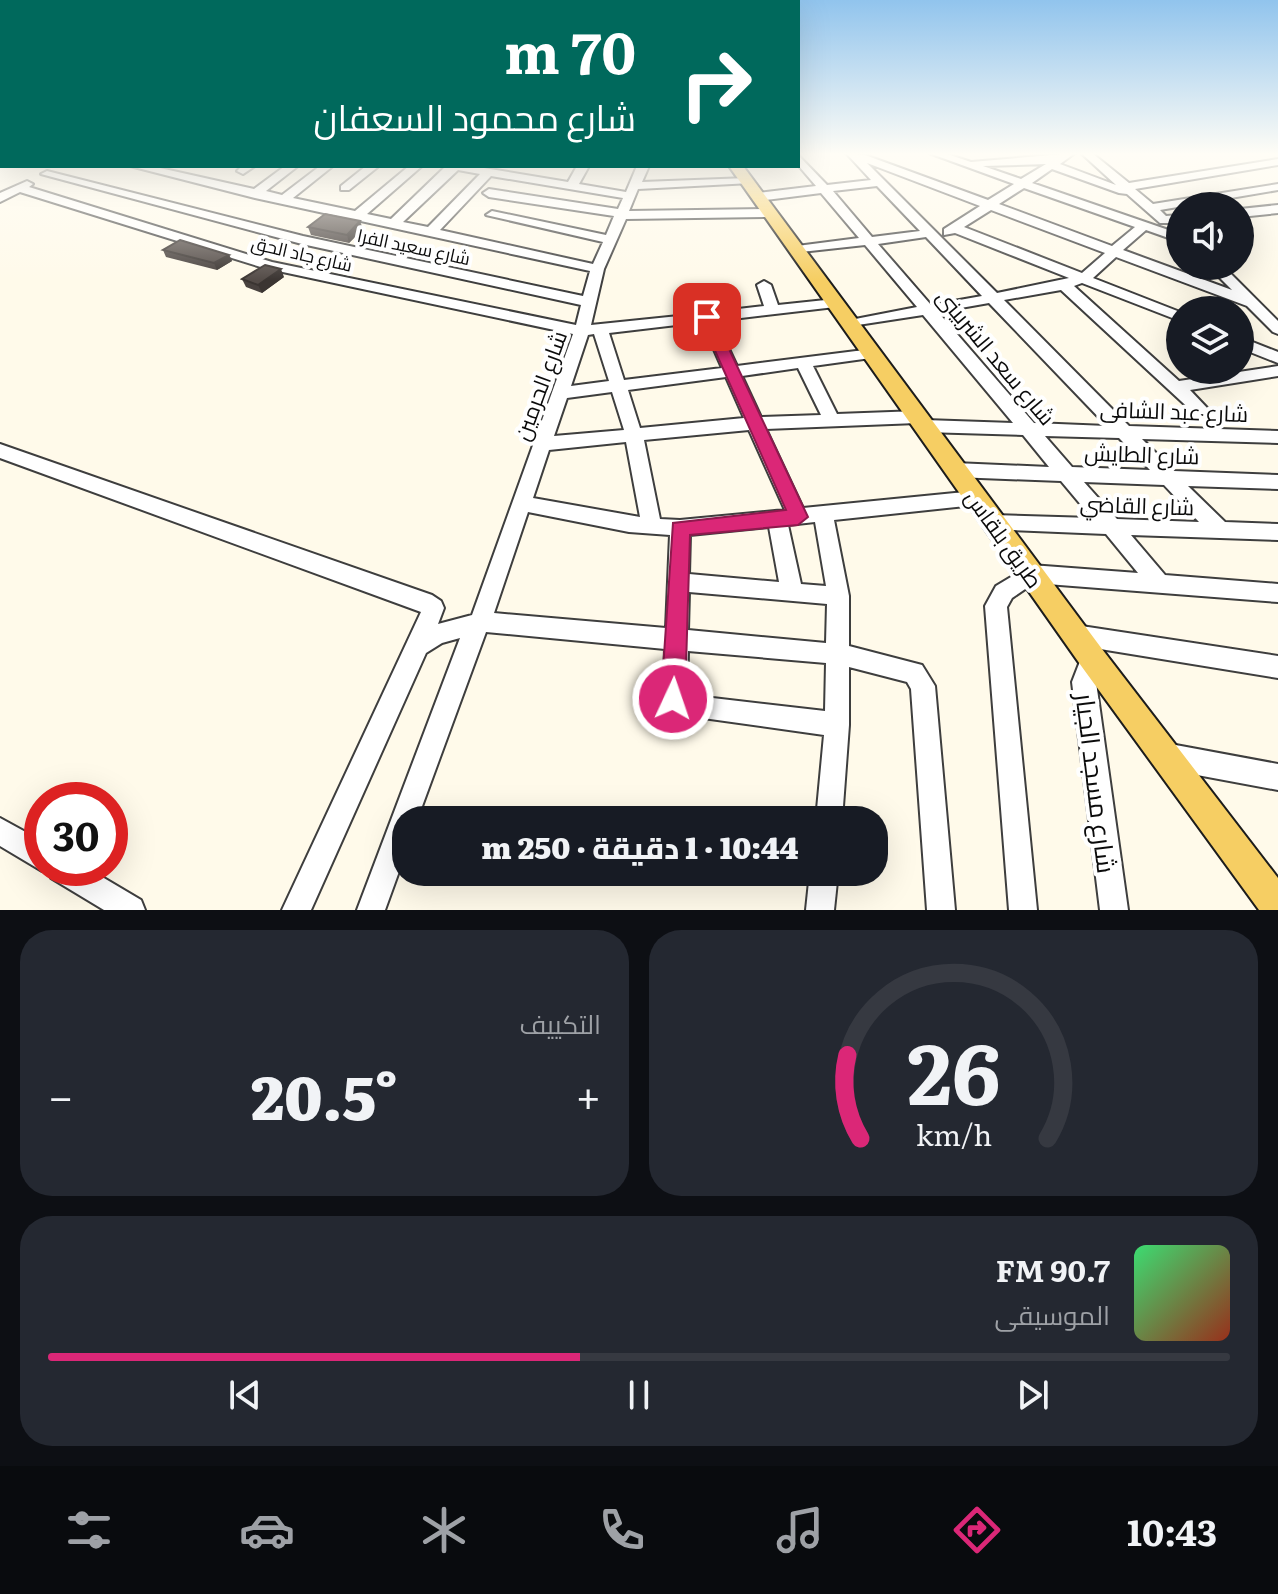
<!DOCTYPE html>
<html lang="ar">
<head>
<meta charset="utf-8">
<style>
  :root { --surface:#171b24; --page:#242831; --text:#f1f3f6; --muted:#9ea1a6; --line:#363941; --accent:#db2777 }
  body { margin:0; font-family:Literata,Cairo,serif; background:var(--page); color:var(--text); direction:rtl; height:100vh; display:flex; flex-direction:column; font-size:30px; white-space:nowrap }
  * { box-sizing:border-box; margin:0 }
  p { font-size:26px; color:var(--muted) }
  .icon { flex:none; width:44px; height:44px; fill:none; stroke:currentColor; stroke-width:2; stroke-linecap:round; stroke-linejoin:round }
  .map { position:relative; height:910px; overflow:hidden; direction:ltr }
  .details { display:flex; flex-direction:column; gap:20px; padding:20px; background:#0d0f14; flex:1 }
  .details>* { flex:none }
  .hud { position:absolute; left:0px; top:0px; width:800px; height:168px; box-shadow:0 8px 32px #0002; direction:rtl; background:#00695c; color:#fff; overflow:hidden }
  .buttons { position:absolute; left:1166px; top:192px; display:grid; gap:16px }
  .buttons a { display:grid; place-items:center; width:88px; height:88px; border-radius:50%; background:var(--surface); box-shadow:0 8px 32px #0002; font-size:40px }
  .speed { position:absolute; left:24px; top:782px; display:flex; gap:16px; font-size:40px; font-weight:700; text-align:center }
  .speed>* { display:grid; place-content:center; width:104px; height:104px; border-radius:50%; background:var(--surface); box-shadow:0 8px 32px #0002; line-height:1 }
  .speed .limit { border:12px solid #d22; background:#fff; color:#111 }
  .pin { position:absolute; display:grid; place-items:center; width:68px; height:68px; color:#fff; margin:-34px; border-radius:16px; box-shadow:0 4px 12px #0006 }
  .me { position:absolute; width:88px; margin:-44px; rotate:3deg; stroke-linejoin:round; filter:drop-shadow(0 0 6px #0008) }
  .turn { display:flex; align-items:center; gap:28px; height:168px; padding:0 32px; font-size:36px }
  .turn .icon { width:104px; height:104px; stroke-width:2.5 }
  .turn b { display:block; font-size:56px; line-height:68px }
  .big { font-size:60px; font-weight:800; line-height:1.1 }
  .details .card { flex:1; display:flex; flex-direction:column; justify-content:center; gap:12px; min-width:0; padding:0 28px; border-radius:32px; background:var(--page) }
  .details .dial { align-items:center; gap:0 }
  .dial svg { height:208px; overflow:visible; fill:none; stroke:var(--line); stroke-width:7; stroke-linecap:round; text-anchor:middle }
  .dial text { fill:var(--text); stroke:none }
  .song { display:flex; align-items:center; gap:24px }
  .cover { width:96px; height:96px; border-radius:12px; background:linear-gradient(135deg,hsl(140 70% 55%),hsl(10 70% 35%)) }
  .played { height:8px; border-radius:4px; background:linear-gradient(90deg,var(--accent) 45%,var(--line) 45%) }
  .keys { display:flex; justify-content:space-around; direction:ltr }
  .heat { display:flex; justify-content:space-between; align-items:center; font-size:44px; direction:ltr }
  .details .tiles { flex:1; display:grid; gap:20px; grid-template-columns:1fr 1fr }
  .card:last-child { grid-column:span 2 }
  .trip { position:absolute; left:392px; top:806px; width:496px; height:80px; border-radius:32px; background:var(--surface); box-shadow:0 8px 32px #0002; font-weight:800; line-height:80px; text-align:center; direction:rtl }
  .tabs { display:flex; height:128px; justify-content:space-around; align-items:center; background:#090b0e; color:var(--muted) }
  .tabs .icon { width:56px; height:56px }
  .tabs .on { color:var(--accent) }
  .tabs b { font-size:36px; color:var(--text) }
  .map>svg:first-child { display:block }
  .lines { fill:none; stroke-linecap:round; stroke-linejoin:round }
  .minor-casing { stroke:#3e3e3e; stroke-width:4 }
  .major-casing { stroke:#1c1c1c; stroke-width:4 }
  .minor { fill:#fff; fill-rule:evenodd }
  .major { fill:#f6ce63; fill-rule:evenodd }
  .wall { fill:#48413e }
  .shaded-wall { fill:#3b3532 }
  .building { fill:#544c48; stroke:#3b3532; stroke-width:2 }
  .route { fill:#db2777; stroke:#8e194d; stroke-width:2 }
  .labels { text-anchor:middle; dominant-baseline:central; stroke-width:8; stroke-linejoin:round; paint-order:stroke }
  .far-street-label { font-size:18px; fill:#0b0b0b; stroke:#fff }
  .street-label { font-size:22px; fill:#0b0b0b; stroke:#fff }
  .near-street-label { font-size:26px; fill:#0b0b0b; stroke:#fff }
</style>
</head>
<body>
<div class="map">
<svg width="1278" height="910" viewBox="0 0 1278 910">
  <rect width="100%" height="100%" fill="#fffaea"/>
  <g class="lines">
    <defs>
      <g id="minor">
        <path d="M846 153 865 155 988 200 1014 184 929 153H944L971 162 1075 153 1060 164 1116 185 1081 153H1092L1129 183 1278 159V165L1135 189 1153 204 1278 184V190L1160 210 1166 216 1180 215V223H1160L1127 194 1119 193 1052 169 1032 183 1180 234V242L1146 230 1123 250 1232 290 1208 266H1223L1278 321V334L1273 332 1247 306 1116 257 1093 278 1180 312V321L1082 283 1074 286 1179 381 1278 366V376L1190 390 1209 410 1207 414H1195L1061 290 1004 300 1129 426 1278 431V443L1142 439 1174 471 1278 475V489L1188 486 1225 522 1278 524V540L1131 535 1165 575 1278 584V602L1034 583 1012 598 1007 607 1037 910H1009L985 606 996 586 1031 565 1138 573 1106 534 987 529 984 523 987 517 994 515 1092 518 1061 481 955 477 949 475 946 470 949 465 955 463 1049 467 1023 435 924 432 918 430 917 423 766 429 803 508 975 491 982 493 985 498 982 503 975 505 834 520 849 596V646L922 665 935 686 955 910H927L911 689 907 682 849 667V725L842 820H816L824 735 667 713 663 705 665 649 486 632 417 820H406V852L385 910H357L460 638 442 643 426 653 311 910H282L421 612 0 458V444L432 595 441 601 444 608 438 624 472 615 573 334 264 268 20 192 0 202V193L27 181 33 184 29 187 272 262 576 325 581 305 302 244 41 174 47 171 303 236 583 296 590 271 255 198 130 166H151L254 189 285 166H298L266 191 282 195 320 166H333L293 198 355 211 409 166H422L367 214 391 219 446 166H472L568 182 577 166H589L579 184 626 192 637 166H649L642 182 747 178 753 181 751 183 638 189 629 211 770 209 776 213 770 217 626 219 604 269 591 325 698 314 688 291 695 287 702 291 712 312 764 306 757 285 764 281 771 285 778 305 835 299 842 303 835 307 716 321 737 366 872 349 880 354 878 357 813 366 837 414 918 411 924 413 925 420 1013 423 923 315 845 327V321L917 307 865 245 792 253V247L797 246 859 238 821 193 758 201 752 197 758 193 816 186 798 165V155L827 185 871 180ZM867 163 980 206 944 229V235L955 233 1069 278 997 293ZM1046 164 1021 179 983 166ZM458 170 480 174 428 227 403 222ZM491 176 623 198 618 209 489 189 483 193 489 197 614 216 606 235 492 211 486 215 603 242 593 264 440 230ZM877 186 920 231 872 237 833 191ZM1024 188 1135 227 1112 246 999 204ZM991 210 1105 253 1082 273 964 227ZM926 237 982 296 931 305 878 244ZM989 303 1107 426 1034 423 938 312ZM702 322 722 368 624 380 609 333ZM594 334 609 381 571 386 588 335ZM798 368 821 415 761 417 742 376ZM726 377 744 418 640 428 628 390ZM612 392 624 430 554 436 567 398ZM749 430 785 510 680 520 660 519 644 440ZM1045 436 1119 438 1150 470 1072 467ZM626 442 640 517 533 498 549 450ZM1084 482 1164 485 1199 522 1117 519ZM528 512 629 532 670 535 666 628 494 613ZM815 522 826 586 801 584 788 525ZM769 527 779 582 689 574 690 535ZM689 592 827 604 826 643 688 630ZM688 651 826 663 825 711 687 695Z"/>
        <polygon points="242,166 255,166 243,174 237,171"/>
        <polygon points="366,166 379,166 349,190 341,190 341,186"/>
        <polygon points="1278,205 1278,213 1240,217 1240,209"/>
        <polygon points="1240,337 1278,352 1278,363 1240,348"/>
        <polygon points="1075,625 1278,656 1278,678 1094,648 1100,651 1103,658 1096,682 1128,910 1100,910 1072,682 1084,651 1091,648 1067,642 1064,635 1067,628"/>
        <polygon points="1165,743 1278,764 1278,790 1165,769 1156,765 1152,756 1156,747"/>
        <polygon points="0,818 42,841 42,868 87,868 141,900 145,910 104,910 51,878 47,869 42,871 0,846"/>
        <polygon points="810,872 838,872 834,910 806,910"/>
      </g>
      <polygon id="major" points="729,166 743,166 1102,649 1278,878 1278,910 1259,910 1082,667"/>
    </defs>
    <!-- minor casing -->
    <use href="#minor" class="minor-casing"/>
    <!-- major casing -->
    <use href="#major" class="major-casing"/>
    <!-- minor -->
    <use href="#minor" class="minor"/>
    <!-- major -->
    <use href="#major" class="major"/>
  </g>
  <!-- wall -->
  <g class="wall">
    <polygon points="308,227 363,229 349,243 311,235"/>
    <polygon points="163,250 229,255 232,261 217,270 166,257"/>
    <polygon points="284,277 262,293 246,287 242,279"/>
  </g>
  <!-- shaded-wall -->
  <g class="shaded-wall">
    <polygon points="360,221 363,229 349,243 347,235"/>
    <polygon points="229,255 232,261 217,270 214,263"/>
    <polygon points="281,269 284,277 262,293 258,285"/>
  </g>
  <!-- building -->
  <g class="building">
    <polygon points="325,214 360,221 347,235 308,227"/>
    <polygon points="180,240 229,255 214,263 163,250"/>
    <polygon points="265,265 281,269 258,285 242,279"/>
  </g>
  <!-- sky -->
  <linearGradient id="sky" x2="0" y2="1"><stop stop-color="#91c4ed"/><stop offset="0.55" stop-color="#fffdf6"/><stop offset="1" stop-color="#fffdf6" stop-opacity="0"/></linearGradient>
  <rect width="1278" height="280" fill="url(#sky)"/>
  <!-- route -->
  <polygon class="route" points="702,314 714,317 808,517 798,525 690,535 685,699 681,707 673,710 665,707 661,699 673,523 786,510 700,317"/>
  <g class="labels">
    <!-- far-street labels -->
    <g class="far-street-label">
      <text transform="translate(414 246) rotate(12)">شارع سعيد الفرا</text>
      <text transform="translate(302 253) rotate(13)">شارع جاد الحق</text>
    </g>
    <!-- street labels -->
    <g class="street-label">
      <text transform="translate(997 356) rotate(50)">شارع سعد الشربينى</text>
      <text transform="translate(539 385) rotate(-70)">شارع الحرمين</text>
      <text transform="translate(1174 410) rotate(2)">شارع عبد الشافى</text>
      <text transform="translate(1142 453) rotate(2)">شارع الطايش</text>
      <text transform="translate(1137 504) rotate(2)">شارع القاضي</text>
      <text transform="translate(1005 538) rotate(54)">طريق بلقاس</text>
    </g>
    <!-- near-street labels -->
    <g class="near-street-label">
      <text transform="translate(1098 783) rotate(83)">شارع مسجد الجيار</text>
    </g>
  </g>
</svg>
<div class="buttons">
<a><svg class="icon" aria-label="sound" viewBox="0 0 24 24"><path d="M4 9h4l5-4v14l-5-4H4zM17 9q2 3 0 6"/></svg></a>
<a><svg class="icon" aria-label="layers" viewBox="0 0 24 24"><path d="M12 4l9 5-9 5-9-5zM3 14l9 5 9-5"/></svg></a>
</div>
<div class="speed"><div class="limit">30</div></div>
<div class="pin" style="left:707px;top:317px;background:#d93025"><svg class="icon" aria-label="arrive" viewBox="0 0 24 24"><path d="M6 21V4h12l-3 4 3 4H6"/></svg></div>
<svg class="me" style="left:673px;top:699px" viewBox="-20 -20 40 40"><circle r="17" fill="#db2777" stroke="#fff" stroke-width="3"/><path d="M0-11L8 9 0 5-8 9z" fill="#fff"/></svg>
<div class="trip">10:44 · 1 دقيقة · 250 m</div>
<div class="hud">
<div class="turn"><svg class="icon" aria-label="right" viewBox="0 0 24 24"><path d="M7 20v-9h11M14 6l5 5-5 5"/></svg><div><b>70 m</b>شارع محمود السعفان</div></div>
</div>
</div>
<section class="details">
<div class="tiles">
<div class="card dial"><svg viewBox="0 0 100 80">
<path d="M14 69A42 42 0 1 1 86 69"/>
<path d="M14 69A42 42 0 0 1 9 37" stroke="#db2777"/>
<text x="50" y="56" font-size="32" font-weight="700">26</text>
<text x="50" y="72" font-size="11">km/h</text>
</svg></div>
<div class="card"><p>التكييف</p>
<div class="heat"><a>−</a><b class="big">20.5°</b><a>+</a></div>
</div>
<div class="card">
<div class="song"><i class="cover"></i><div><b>90.7 FM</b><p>الموسيقى</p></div></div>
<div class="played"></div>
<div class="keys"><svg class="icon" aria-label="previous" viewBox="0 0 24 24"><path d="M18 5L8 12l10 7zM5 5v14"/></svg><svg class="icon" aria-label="pause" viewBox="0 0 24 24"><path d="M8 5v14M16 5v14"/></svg><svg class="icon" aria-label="next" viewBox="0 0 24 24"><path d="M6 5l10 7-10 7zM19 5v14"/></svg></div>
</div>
</div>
</section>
<nav class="tabs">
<b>10:43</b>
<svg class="icon on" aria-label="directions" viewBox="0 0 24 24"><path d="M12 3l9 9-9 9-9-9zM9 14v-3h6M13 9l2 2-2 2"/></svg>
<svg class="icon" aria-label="music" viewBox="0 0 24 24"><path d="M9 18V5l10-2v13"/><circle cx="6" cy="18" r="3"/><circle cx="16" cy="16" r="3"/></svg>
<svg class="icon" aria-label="phone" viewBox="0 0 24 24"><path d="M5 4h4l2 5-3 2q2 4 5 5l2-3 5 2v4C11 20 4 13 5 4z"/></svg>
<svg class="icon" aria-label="climate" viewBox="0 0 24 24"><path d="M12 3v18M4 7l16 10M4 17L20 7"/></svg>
<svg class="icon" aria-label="car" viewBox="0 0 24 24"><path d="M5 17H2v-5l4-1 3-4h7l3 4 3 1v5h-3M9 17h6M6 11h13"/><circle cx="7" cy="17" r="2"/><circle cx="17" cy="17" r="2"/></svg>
<svg class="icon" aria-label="filters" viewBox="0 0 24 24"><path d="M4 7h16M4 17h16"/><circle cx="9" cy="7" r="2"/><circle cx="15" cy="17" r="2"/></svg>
</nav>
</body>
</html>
